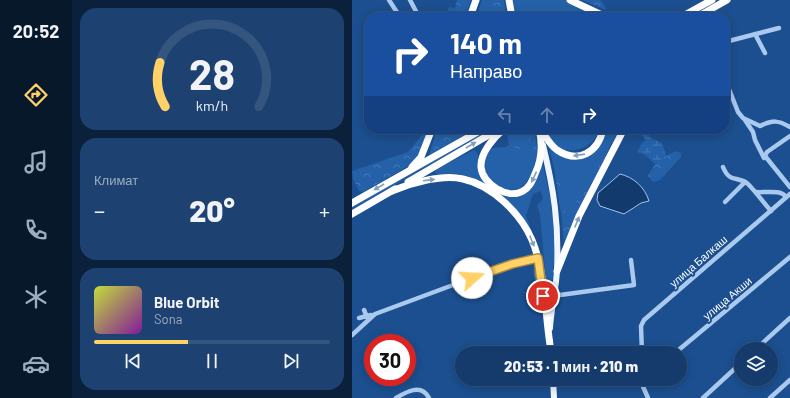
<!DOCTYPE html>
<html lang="ru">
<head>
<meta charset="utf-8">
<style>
  :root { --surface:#143b6b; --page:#1d4271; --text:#f1f3f6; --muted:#9dadc1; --line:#33557e; --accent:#ffd166 }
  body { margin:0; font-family:Barlow,sans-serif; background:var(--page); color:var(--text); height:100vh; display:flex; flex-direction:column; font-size:15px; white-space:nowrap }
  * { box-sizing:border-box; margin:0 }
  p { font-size:13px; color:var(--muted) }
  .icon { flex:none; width:22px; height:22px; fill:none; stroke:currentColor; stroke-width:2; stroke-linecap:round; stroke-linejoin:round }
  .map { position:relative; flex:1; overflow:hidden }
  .sheet { display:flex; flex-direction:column; gap:8px; padding:8px; background:#0b203b; width:280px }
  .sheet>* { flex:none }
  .hud { position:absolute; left:12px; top:12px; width:366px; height:122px; border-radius:16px; box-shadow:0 2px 10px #0003,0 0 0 1px var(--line); background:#1a4fa0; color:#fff; overflow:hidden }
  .tools { position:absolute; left:382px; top:342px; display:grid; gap:8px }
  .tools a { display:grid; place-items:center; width:44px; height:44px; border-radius:50%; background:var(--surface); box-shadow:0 2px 10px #0003,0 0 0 1px var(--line); font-size:20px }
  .speed { position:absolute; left:12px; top:334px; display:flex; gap:8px; font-size:20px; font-weight:700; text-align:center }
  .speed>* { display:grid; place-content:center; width:52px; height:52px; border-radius:50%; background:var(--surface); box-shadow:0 2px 10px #0003,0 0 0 1px var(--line); line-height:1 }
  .speed .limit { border:6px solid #d22; background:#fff; color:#111 }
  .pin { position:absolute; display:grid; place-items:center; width:34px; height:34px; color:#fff; margin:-17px; border:2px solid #fff; border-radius:50%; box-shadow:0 1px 4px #0007 }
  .me { position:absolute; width:44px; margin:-22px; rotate:71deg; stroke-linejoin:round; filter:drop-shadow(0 0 3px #0008) }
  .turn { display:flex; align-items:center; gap:14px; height:84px; padding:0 20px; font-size:18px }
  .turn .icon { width:52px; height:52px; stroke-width:2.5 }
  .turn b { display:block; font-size:28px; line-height:34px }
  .lanes { display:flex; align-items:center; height:38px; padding:0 20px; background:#0003; justify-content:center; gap:20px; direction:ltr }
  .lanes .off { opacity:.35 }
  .big { font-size:30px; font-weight:800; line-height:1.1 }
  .sheet .tile { flex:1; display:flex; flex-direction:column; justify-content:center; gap:6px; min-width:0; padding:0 14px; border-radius:16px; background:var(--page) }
  .sheet .dial { align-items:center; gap:0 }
  .dial svg { height:104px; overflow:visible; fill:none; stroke:var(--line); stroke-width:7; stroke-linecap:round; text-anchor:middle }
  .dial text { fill:var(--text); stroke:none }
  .song { display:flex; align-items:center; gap:12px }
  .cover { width:48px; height:48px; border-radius:6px; background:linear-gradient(135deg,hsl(70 70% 55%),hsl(290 70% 35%)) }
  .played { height:4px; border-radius:2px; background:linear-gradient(90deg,var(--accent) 40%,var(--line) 40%) }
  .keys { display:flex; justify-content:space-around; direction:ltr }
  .heat { display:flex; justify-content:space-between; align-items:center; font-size:22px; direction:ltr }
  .trip { position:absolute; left:103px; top:346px; width:232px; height:40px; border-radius:20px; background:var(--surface); box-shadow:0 2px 10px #0003,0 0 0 1px var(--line); font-weight:800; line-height:40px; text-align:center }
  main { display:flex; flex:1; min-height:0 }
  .tabs { display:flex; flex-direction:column; width:72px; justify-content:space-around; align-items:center; background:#08182b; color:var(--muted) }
  .tabs .icon { width:28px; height:28px }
  .tabs .on { color:var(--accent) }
  .tabs b { font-size:18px; color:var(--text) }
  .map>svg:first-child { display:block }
  .green { fill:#2461a8 }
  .forest { fill:url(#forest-crowns) }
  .wetland { fill:url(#wetland-marsh) }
  .water { fill:#123a6d; stroke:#9cc4f0 }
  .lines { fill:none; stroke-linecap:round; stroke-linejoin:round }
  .minor { stroke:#a9c9ee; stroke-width:4.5 }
  .major { stroke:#f0f6ff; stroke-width:6 }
  .highway { stroke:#fff; stroke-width:7 }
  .oneway { fill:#829ec1 }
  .route-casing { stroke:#a68842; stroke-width:10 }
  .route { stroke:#ffd166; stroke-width:7 }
  .labels { text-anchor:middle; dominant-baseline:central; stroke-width:4; stroke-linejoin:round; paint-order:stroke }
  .street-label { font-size:11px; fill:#fff; stroke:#1b4f8f }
</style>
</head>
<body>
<main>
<nav class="tabs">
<b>20:52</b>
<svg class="icon on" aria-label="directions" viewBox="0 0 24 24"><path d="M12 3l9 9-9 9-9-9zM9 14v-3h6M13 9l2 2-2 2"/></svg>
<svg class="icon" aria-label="music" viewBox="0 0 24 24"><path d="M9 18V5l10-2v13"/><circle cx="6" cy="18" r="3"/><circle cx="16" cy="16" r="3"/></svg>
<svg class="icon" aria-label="phone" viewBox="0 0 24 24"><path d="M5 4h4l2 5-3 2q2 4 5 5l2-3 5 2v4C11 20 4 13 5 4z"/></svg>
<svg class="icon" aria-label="climate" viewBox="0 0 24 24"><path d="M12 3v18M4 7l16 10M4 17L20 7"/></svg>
<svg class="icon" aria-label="car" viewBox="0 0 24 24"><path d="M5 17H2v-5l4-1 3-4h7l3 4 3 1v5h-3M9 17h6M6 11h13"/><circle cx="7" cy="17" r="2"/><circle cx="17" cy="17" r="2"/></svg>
</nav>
<section class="sheet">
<div class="tile dial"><svg viewBox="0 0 100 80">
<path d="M14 69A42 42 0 1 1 86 69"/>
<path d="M14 69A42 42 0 0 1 10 35" stroke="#ffd166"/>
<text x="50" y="56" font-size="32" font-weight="700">28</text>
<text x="50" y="72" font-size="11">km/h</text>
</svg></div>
<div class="tile"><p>Климат</p>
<div class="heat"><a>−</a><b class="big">20°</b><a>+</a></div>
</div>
<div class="tile">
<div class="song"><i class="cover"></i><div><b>Blue Orbit</b><p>Sona</p></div></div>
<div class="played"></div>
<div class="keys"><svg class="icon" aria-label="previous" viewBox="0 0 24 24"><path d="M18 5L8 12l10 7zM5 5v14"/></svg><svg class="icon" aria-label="pause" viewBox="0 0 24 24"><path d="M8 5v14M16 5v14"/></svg><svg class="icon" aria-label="next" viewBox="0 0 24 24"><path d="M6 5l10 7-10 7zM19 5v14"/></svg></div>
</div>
</section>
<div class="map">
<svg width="438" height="398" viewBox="0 0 438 398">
  <defs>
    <pattern id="forest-crowns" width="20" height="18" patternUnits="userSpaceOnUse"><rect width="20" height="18" fill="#2461a8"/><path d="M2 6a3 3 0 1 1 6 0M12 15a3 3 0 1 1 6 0" fill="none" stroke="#4579b5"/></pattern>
    <pattern id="wetland-marsh" width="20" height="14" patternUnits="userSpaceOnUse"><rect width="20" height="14" fill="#2461a8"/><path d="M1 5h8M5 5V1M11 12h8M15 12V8" fill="none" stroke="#4579b5"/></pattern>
  </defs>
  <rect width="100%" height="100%" fill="#1b4f8f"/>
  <!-- green -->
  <g class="green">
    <path d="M161 0H214L248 17H210C206 15 172 17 164 17Z"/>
    <polygon points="85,129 125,129 77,155"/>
    <polygon points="135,129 141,129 0,209 0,206"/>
    <path d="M194 129H246L247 130C243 146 221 156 206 147 200 144 196 135 194 129Z"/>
    <polygon points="253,129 267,129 229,204 218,235 212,244 210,219 206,186 197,147 229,158"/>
    <path d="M166 130 182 131C183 137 185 144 185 150 185 162 178 185 165 189 151 193 129 178 132 162 133 157 137 152 139 148L154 147 157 145 155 135Z"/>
    <path d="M122 150 126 154 127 170 131 178 167 195 190 162C203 209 207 256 196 304L188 215 185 205 191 199 189 191 181 194C178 202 177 208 174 216L178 225 176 227 127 182 106 174 87 175 83 173 84 169Z"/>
  </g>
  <!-- forest -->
  <g class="forest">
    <polygon points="105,0 119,0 113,17 94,17 97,7 103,8"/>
    <polygon points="130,0 152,0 155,17 143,17 142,15 126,13"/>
    <polygon points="230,0 248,0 252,4 254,10"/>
    <polygon points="75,129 77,129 68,155 58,165 11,192 7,191 1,179 0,171 56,152"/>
    <polygon points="289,129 311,129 318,135 306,135 305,131 298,130 297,137 294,140 288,133"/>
    <polygon points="93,131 113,134 81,151 86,138"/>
    <polygon points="183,134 185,151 181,168 178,170 179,158 177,135"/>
    <polygon points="164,139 170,139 171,143 167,150 162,148 161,143"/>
    <polygon points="258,148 229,204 218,235 211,239 210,219 203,175 208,180 214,217 216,222 223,203"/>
    <path d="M325 151 329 153V157L308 180 301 182 296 176C301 164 312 155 325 151Z"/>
    <polygon points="181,269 184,270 185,273 188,294 184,290"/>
  </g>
  <!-- wetland -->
  <polygon class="wetland" points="297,137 310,143 314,155 304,165 293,155 285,152 290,143"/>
  <!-- water -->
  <path class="water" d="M268 174C281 177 293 187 297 201L289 203 272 214 248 206 245 200 246 193Z"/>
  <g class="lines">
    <!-- minor -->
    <g class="minor">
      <polyline points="37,0 48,17"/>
      <polyline points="58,0 67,17"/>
      <polyline points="403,34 413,53"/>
      <polyline points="373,42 427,28"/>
      <path d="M373 79 386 112 391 118 408 126C421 120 426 120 438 127"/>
      <polyline points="393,120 401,132 403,140 412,158"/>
      <polyline points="438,136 415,152 413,156 438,187"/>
      <path d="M371 167C378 184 385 175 396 184 404 192 411 202 419 211"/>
      <path d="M404 192C413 193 429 189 434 197"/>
      <polyline points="373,202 393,182"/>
      <polyline points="203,292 208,295 282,285 279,260"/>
      <polyline points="12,310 15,317"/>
      <polyline points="7,318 19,315"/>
      <polyline points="0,335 23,314 136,272 186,258"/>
      <polyline points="404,349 438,318"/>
      <polyline points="290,353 289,326 292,320 438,194"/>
      <polyline points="323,353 438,257"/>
      <polyline points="292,379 289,382 296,398"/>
      <path d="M44 398C54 392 69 383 77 398"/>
      <polyline points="351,398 389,363"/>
      <polyline points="418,398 438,380"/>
    </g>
    <!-- major -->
    <g class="major">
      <path d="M191 145C202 191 207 223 205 270 204 290 199 309 198 328"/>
      <polyline points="198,341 198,353"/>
      <polyline points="201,379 202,398"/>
    </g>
    <!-- highway -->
    <g class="highway">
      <polyline points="157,0 160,17"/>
      <polyline points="218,0 254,17"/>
      <polyline points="118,17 124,0"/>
      <polyline points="329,17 360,0"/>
      <polyline points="345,17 375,0"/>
      <path d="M152 129C142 137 128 153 129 167 130 184 156 200 171 191 178 187 180 181 183 174 190 159 191 145 187 129"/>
      <path d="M189 130C194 137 198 145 205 150 226 164 246 153 251 129"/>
      <polyline points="60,167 69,157 80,129"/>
      <polyline points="56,182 147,129"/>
      <path d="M40 191C59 183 90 174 111 179 140 185 169 214 180 240 193 271 193 312 198 345"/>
      <polyline points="0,203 131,129"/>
      <polyline points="0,214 43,189"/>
      <polyline points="205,271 227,216 272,129"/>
    </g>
  </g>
  <!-- one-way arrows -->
  <defs><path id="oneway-solid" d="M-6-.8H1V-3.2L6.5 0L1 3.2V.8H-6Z"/></defs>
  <g class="oneway">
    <use href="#oneway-solid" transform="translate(119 145) rotate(-30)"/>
    <use href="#oneway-solid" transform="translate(227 155) rotate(172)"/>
    <use href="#oneway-solid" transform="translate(182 177) rotate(115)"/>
    <use href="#oneway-solid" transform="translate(77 180) rotate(-7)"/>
    <use href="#oneway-solid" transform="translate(27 187) rotate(150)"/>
    <use href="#oneway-solid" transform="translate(225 222) rotate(-67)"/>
    <use href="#oneway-solid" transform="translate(180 241) rotate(68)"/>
  </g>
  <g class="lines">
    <defs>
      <polyline id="route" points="120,278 160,264 186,258 191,296"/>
    </defs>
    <!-- route casing -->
    <use href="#route" class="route-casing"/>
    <!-- route -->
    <use href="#route" class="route"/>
  </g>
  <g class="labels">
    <!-- street labels -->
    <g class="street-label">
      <text transform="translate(346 261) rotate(-41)">улица Балкаш</text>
      <text transform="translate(375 298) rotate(-40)">улица Акши</text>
    </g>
  </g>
</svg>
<div class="tools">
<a><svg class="icon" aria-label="layers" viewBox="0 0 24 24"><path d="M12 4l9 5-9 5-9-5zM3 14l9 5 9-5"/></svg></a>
</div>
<div class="speed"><div class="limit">30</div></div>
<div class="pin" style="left:191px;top:296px;background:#d93025"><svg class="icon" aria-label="arrive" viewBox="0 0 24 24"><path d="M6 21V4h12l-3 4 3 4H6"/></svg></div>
<svg class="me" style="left:120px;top:278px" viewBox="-20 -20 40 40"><circle r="19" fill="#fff"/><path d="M0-13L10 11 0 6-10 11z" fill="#ffd166"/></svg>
<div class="trip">20:53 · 1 мин · 210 m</div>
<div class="hud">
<div class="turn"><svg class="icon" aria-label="right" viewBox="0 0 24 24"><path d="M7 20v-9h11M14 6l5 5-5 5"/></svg><div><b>140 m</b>Направо</div></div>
<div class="lanes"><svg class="icon off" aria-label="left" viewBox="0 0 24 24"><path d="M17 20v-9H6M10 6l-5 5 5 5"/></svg><svg class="icon off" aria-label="ahead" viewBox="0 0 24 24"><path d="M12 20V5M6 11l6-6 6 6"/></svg><svg class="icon" aria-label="right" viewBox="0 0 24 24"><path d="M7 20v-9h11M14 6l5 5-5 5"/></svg></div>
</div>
</div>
</main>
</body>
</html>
